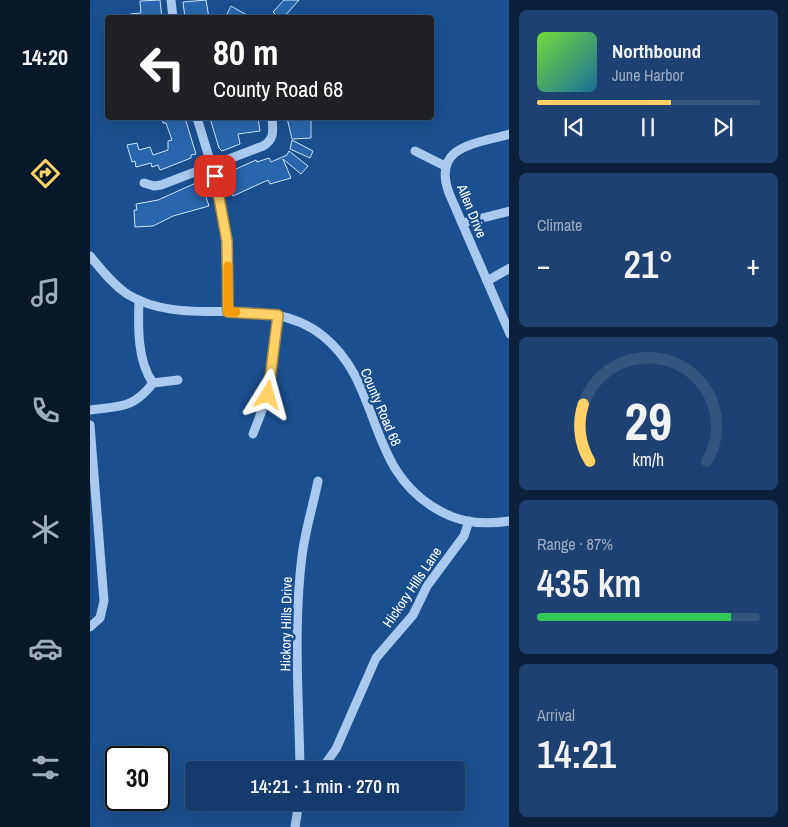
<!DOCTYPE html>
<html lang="en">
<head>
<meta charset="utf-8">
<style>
  :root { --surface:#143b6b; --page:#1d4271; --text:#f1f3f6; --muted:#9dadc1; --line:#33557e; --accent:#ffd166 }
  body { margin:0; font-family:"Archivo Narrow",sans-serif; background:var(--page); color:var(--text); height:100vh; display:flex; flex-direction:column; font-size:19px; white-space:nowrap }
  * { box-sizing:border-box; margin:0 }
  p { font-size:16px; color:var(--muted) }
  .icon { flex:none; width:28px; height:28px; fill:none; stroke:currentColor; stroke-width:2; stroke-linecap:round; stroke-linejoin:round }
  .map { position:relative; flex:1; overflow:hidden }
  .details { display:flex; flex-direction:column; gap:10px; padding:10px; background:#0b203b; width:279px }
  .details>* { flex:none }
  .banner { position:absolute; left:15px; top:15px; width:329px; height:105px; border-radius:5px; box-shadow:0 5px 20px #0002,0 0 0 1px var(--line); background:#202124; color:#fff; overflow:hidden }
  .speed { position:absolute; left:15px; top:746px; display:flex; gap:10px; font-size:25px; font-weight:700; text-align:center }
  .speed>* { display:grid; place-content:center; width:65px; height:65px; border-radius:50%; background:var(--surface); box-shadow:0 5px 20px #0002,0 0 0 1px var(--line); line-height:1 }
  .speed .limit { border:2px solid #111; border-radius:8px; background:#fff; color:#111 }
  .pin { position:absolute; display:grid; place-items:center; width:42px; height:42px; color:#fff; margin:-21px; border-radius:10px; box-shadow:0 2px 8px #0006 }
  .me { position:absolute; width:55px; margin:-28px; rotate:8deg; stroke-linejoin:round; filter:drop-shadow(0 0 4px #0008) }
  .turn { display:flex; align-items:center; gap:18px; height:105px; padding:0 25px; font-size:22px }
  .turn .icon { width:65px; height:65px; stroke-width:2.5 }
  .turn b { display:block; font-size:35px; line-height:42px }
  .big { font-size:38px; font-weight:600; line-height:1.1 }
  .details .card { flex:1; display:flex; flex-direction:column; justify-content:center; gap:8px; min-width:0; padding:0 18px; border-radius:8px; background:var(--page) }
  .details .dial { align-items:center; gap:0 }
  .dial svg { height:130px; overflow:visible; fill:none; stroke:var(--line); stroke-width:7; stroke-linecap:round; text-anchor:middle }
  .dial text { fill:var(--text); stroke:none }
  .song { display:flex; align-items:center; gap:15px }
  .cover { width:60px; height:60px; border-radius:8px; background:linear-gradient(135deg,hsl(100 70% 55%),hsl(200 70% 35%)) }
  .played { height:5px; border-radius:2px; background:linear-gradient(90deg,var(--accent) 60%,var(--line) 60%) }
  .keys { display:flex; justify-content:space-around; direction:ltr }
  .heat { display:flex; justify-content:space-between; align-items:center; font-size:28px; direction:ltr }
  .charge { height:8px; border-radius:4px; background:linear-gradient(90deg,#34c759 87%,var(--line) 0) }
  .trip { position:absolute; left:95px; top:761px; width:280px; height:50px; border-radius:5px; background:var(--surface); box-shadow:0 5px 20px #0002,0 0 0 1px var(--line); font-weight:600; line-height:50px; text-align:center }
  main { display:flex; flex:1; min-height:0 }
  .tabs { display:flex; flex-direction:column; width:90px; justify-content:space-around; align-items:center; background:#08182b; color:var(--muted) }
  .tabs .icon { width:35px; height:35px }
  .tabs .on { color:var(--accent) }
  .tabs b { font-size:22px; color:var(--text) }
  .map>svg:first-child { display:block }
  .building { fill:#2a66ad; stroke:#cfe3fa }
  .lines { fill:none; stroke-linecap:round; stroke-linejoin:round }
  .minor { stroke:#a9c9ee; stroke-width:9 }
  .route-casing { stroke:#a68842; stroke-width:12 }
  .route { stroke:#ffd166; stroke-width:9 }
  .slow { stroke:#f59e0b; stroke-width:9 }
  .labels { text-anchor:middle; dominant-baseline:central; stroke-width:5; stroke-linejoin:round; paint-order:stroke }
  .street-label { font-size:14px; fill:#fff; stroke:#1b4f8f }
</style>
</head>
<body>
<main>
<nav class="tabs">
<b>14:20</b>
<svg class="icon on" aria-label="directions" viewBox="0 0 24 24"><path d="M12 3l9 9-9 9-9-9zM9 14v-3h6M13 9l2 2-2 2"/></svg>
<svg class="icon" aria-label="music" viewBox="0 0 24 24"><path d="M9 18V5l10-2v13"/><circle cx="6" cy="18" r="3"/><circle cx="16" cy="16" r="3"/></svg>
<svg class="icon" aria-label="phone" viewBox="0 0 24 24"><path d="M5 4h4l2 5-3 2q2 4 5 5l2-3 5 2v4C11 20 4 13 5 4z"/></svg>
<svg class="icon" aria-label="climate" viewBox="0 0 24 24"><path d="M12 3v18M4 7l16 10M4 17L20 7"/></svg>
<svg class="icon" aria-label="car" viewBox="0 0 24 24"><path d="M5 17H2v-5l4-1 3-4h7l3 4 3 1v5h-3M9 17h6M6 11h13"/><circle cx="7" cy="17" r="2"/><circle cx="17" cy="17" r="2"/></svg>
<svg class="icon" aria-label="filters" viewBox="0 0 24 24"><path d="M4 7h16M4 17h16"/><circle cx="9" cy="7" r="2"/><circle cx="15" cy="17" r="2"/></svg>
</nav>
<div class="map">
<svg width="420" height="827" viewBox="0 0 420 827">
  <rect width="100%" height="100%" fill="#1b4f8f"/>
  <!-- building -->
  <g class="building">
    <polygon points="70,0 72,18 41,18 40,14 51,13 50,1"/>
    <polygon points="116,0 119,18 95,18 93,2"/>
    <polygon points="194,0 209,0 193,18 189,18 183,12"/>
    <polygon points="141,6 162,18 143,18 137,14"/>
    <polygon points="72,118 95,118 106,154 101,155 101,158 73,169 70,170 68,165 62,167 61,163 46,167 45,161 42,162 37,145 47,143 49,150 60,147 63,155 78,150 78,141 82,140 76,123 73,123"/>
    <polygon points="120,118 168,118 170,131 148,134 150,144 132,151 129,148"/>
    <polygon points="197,118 221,119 221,138 202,139"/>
    <polygon points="202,140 223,151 220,158 200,149"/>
    <polygon points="199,151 218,166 211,174 193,159 201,178 180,184 178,180 143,196 137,180 139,179 137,173 166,160 167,162 179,158 181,162 197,155"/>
    <polygon points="108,182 110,188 113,188 119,206 83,216 63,226 45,227 44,210 47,210 46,204 68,200"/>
  </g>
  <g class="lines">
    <!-- minor -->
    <g class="minor">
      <polyline points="81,0 83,18"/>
      <polyline points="107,118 125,177 135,228 138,312"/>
      <path d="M420 134C384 144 342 146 359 193L420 334"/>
      <polyline points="325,151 355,166"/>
      <path d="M54 183 64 186 71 185 173 146C185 139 183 130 182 118"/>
      <polyline points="372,223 420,211"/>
      <path d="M0 256C11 269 22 284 37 294 97 331 176 290 233 336 294 385 274 470 350 511 371 523 395 525 420 521"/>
      <polyline points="397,281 420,268"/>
      <path d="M49 300C48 326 47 361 63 383"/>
      <polyline points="63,383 88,380"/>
      <path d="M0 410C30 406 43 409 63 383"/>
      <polyline points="0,425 14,601 10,618 0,627"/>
      <polyline points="163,434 178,395 188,315"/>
      <path d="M210 770C209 699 203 627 212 556 215 531 223 506 228 481"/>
      <polyline points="226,770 236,763 246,749 286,658 323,615 337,586 374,536 379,521"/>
      <polyline points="205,827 209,802"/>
    </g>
  </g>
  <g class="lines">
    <defs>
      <polyline id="route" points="125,176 137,241 138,312 188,315 178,395"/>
    </defs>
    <!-- route casing -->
    <use href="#route" class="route-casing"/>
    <!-- route -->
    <use href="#route" class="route"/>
    <!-- slow -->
    <polyline class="slow" points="138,266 138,312 146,312"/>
  </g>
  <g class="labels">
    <!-- street labels -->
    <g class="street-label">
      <text transform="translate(382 211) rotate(68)">Allen Drive</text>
      <text transform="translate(291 407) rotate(67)">County Road 68</text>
      <text transform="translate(322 587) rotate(-56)">Hickory Hills Lane</text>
      <text transform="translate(196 624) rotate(-89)">Hickory Hills Drive</text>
    </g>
  </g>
</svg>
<div class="speed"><div class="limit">30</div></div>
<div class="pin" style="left:125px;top:176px;background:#d93025"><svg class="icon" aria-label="arrive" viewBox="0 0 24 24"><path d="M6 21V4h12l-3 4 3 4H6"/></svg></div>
<svg class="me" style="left:178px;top:395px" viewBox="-20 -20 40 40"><path d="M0-17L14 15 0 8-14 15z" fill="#ffd166" stroke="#fff" stroke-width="4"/></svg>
<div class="trip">14:21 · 1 min · 270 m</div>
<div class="banner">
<div class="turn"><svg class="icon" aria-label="left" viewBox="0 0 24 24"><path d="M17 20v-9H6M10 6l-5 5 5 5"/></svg><div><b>80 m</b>County Road 68</div></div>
</div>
</div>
<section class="details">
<div class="card">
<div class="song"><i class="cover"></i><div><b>Northbound</b><p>June Harbor</p></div></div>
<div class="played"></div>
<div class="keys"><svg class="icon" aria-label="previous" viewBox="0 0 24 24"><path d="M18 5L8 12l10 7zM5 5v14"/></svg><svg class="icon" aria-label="pause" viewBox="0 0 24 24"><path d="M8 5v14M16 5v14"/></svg><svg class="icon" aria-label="next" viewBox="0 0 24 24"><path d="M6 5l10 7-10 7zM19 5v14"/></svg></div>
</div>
<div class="card"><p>Climate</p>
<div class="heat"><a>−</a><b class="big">21°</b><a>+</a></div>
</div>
<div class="card dial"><svg viewBox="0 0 100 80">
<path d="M14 69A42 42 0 1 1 86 69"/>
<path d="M14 69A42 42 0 0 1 10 34" stroke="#ffd166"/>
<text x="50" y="56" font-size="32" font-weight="700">29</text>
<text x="50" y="72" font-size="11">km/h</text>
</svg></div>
<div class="card"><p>Range · 87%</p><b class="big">435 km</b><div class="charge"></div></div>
<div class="card"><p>Arrival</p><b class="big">14:21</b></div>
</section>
</main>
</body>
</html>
